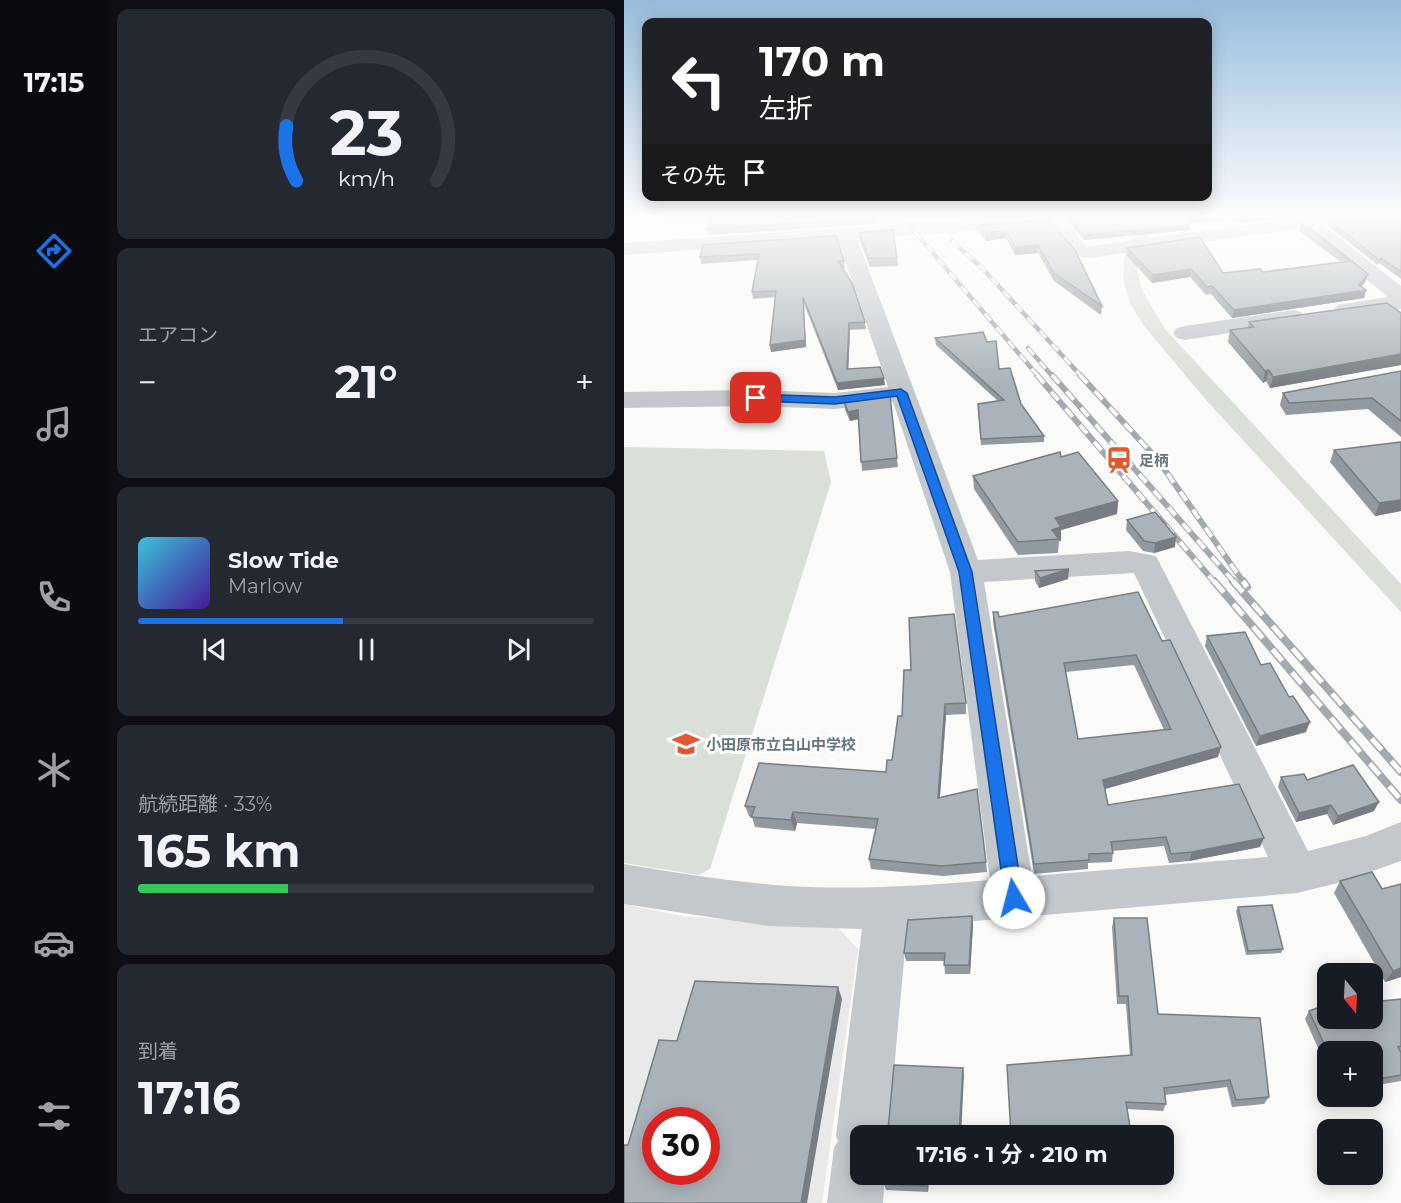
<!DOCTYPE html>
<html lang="ja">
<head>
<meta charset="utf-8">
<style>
  :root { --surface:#171b24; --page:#242831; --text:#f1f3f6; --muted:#9ea1a6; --line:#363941; --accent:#1a73e8 }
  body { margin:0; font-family:Montserrat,"Noto Sans JP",sans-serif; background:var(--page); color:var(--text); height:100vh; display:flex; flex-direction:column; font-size:22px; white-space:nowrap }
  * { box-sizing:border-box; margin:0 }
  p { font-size:20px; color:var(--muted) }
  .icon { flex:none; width:33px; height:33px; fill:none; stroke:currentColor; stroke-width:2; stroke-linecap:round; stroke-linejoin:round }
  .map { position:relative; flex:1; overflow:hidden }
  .panel { display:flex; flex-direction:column; gap:9px; padding:9px; background:#0d0f14; width:516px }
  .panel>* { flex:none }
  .hud { position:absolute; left:18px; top:18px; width:570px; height:183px; border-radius:12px; box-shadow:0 3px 15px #0003; background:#202124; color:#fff; overflow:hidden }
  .needle { width:39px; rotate:162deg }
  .controls { position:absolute; left:693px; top:963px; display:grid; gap:12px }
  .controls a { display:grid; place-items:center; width:66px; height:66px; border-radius:12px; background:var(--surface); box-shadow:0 3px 15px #0003; font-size:30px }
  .speed { position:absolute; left:18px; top:1107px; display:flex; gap:12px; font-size:30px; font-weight:700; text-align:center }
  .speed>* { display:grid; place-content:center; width:78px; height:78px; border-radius:50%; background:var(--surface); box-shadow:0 3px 15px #0003; line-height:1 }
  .speed .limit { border:9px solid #d22; background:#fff; color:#111 }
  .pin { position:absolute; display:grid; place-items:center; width:51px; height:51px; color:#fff; margin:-26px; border-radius:12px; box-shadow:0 3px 9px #0006 }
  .me { position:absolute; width:66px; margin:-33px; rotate:352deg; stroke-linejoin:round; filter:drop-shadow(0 0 4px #0008) }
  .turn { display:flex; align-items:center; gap:21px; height:126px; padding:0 18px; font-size:27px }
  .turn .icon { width:78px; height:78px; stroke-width:2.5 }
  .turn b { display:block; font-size:42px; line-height:51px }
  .then { display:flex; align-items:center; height:57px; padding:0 18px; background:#0003; gap:12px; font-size:22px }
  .big { font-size:45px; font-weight:700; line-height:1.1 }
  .panel .tile { flex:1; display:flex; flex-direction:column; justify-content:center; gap:9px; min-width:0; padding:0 21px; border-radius:12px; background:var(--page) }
  .panel .dial { align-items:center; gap:0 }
  .dial svg { height:156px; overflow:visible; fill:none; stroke:var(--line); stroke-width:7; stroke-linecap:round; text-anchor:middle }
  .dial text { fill:var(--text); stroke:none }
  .song { display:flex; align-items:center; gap:18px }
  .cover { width:72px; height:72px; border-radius:9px; background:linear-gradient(135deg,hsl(190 70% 55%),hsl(260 70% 35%)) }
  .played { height:6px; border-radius:3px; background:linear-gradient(90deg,var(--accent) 45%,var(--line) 45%) }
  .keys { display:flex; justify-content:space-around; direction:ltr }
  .heat { display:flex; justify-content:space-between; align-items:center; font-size:33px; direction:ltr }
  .charge { height:9px; border-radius:4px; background:linear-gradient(90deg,#34c759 33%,var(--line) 0) }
  .trip { position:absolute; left:226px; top:1125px; width:324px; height:60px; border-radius:12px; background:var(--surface); box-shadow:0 3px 15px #0003; font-weight:700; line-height:60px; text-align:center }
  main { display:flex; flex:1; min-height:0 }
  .tab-bar { display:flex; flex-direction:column; width:108px; justify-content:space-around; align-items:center; background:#090b0e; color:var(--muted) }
  .tab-bar .icon { width:42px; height:42px }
  .tab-bar .active { color:var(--accent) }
  .tab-bar b { font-size:27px; color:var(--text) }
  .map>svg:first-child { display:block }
  .built { fill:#e8e9e9; fill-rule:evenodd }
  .green { fill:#dadfd7 }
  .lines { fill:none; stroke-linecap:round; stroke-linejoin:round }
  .minor { fill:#c3c8cc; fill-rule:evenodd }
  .rail-far2-casing { stroke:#a2aab0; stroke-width:4.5 }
  .rail-far1-casing { stroke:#a2aab0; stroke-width:6 }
  .rail-casing { stroke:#a2aab0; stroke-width:8 }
  .rail-far2 { stroke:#fff; stroke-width:3; stroke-dasharray:9; stroke-linecap:butt }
  .rail-far1 { stroke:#fff; stroke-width:4; stroke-dasharray:11; stroke-linecap:butt }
  .rail { stroke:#fff; stroke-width:5; stroke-dasharray:15; stroke-linecap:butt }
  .wall { fill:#929a9f; fill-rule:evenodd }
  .shaded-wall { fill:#777d82 }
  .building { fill:#aab3b9; stroke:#777d82; stroke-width:1.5; fill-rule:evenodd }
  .route { fill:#1a73e8; stroke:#114b97; stroke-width:1.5 }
  .labels { text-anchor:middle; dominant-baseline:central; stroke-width:6; stroke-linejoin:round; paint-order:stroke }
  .poi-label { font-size:15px; font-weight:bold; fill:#657683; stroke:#fff; text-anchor:start }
</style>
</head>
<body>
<main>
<nav class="tab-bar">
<b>17:15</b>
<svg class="icon active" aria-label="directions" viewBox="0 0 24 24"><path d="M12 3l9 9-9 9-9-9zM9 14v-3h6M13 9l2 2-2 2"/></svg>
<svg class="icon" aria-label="music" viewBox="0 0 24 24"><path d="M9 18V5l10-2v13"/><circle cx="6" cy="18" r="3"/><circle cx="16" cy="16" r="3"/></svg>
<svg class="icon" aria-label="phone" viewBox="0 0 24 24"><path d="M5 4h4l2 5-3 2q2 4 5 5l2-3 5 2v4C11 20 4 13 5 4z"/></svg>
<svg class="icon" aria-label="climate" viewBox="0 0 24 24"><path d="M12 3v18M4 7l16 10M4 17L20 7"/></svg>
<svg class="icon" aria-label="car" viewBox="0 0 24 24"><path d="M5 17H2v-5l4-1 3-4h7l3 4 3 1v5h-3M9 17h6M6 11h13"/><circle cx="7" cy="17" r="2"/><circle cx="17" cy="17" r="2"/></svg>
<svg class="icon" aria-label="filters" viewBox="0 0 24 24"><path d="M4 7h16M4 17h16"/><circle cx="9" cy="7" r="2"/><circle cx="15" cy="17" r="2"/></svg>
</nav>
<section class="panel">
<div class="tile dial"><svg viewBox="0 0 100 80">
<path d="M14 69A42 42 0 1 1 86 69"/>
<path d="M14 69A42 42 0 0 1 9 41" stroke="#1a73e8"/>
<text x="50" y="56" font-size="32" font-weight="700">23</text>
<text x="50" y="72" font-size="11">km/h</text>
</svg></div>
<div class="tile"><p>エアコン</p>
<div class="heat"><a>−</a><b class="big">21°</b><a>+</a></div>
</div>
<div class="tile">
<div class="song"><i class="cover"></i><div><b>Slow Tide</b><p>Marlow</p></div></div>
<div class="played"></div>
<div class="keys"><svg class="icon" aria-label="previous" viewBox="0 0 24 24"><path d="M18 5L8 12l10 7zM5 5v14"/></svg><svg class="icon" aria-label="pause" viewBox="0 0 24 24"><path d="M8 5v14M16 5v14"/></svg><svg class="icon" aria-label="next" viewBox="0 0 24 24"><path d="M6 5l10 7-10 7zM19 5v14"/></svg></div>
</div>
<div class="tile"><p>航続距離 · 33%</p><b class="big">165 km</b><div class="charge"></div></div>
<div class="tile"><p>到着</p><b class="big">17:16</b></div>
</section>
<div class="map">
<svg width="777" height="1203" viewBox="0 0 777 1203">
  <rect width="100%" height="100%" fill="#fafaf8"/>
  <!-- built -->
  <path class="built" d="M0 904 58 916 214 928 234 949 198 1203H0ZM32 1120H82V1172H32Z"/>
  <!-- green -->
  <g class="green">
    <path d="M517 223 529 227C499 271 518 289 541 329L777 584V612L583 401 520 326 507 305 499 280 500 260 506 240Z"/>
    <polygon points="0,447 200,451 207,482 86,869 75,875 0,863"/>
  </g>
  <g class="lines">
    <!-- minor -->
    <g class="minor">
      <path d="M366 218H439L462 246H466L671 218H719L717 222 699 225 777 286V309L721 317 713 315 710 310 713 305 764 297 679 228 466 258 449 255 425 225 233 239 354 560 505 551 532 556 684 851 742 836 777 822V861L714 883 673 893 283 927 264 1136H237V1174H261L259 1203H203L210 1148 214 1141 212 1136 238 929 145 926 0 904V864C54 873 109 882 164 886 231 890 299 886 366 880L326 572 269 402 211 409 132 406 0 408V392L132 390 211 393 264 387 214 240 0 255V243ZM510 573 644 857 408 876 360 582Z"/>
      <polygon points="669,310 677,312 680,317 677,322 561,340 553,338 549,333 553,328 561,326"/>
    </g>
    <defs>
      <g id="rail-far2">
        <polyline points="279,218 415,377"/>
        <polyline points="328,241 359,269 458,377"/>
        <polyline points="404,348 429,377"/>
      </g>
      <g id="rail-far1">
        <polyline points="413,375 591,583"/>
        <polyline points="428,375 611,583"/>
        <polyline points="456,375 534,460 620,583"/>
      </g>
      <g id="rail">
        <polyline points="590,581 777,800"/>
        <polyline points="609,581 777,772"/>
        <polyline points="619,581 623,587"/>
      </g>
    </defs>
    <!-- rail-far2 casing -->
    <use href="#rail-far2" class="rail-far2-casing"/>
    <!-- rail-far1 casing -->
    <use href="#rail-far1" class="rail-far1-casing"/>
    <!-- rail casing -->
    <use href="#rail" class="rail-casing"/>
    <!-- rail-far2 -->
    <use href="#rail-far2" class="rail-far2"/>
    <!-- rail-far1 -->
    <use href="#rail-far1" class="rail-far1"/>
    <!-- rail -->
    <use href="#rail" class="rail"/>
  </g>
  <!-- wall -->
  <g class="wall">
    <polygon points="252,218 252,224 85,235 83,229"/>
    <polygon points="441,218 656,218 616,223 609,219 565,224 566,225 565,230 460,240"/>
    <polygon points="777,218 777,279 755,263 754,265 704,226 706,221 719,219"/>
    <polygon points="424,220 478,306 477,315 430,281 414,253 391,255 382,238 362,241 355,232 355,225"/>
    <polygon points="677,223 744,274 741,282 737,287 742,290 740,298 608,318 587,294 582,295 566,277 528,283 502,255 503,248 599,273 639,272 717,262 675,231"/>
    <polygon points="235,233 273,258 274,266 246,267 236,241"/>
    <polygon points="79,245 220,261 221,268 218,268 241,322 242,329 226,330 224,369 261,385 214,390 180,304 182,347 147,352 146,345 151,297 129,299 128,292 134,260 77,264 76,257"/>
    <polygon points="777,313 777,365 646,388 642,381 639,383 604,342 606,330 624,328 625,322"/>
    <polygon points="311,338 375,369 397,404 420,436 420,442 357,445 354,411 374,401 312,345"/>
    <polygon points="777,371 777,437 744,409 662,415 656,405 659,393"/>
    <polygon points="266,396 274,467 238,471 234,419 226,421 221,410 220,401"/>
    <polygon points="777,442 777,511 751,516 706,462 710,450"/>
    <polygon points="437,457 494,501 493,514 437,530 437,541 435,541 434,553 394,555 350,489 349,476"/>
    <polygon points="503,520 551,547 530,553 519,551 502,530"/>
    <polygon points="445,569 444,579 415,588 411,581 411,571"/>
    <path d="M514 592 594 757 481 789 484 805 636 847 565 861 545 863 540 846 489 851 488 862 464 863V869L410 874 369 622V612L375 617ZM510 665 540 730 454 739 442 672Z"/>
    <polygon points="583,636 637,665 682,732 632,746 581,646"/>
    <polygon points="280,670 342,703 342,714 322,715 316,797 362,862 363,872 319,876 247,869 245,859 252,829 173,823 171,831 131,827 128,817 125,816 121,806 262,772 268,760 278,716"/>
    <polygon points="657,777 683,780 750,811 709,825 703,814 672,822 654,787"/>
    <polygon points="716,881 758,889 777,977 761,982 710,893"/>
    <polygon points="614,907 659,949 657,953 622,955 612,911"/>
    <polygon points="348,916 349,925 346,974 321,974 320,961 282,961 280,953"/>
    <polygon points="490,918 534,1014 645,1097 640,1104 608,1107 603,1087 541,1095 542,1104 539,1111 503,1109 506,1127 504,1134 480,1136 387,1136 506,1056 502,1004 493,1004 488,927"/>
    <polygon points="777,999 777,1081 748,1086 748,1052 704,1052 704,1070 681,1019 685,1011 704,1018"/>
    <polygon points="305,1174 304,1192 262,1190 260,1184"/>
  </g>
  <!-- shaded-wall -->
  <g class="shaded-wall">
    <polygon points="572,218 609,218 609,219 562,224 562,219"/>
    <polygon points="617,218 656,218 616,223"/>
    <polygon points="566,225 565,230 460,240 460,235"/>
    <polygon points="382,230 382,238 362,241 361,233"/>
    <polygon points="414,245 414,253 391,255 391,247"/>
    <polygon points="567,269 566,277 528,283 529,275"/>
    <polygon points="744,274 741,282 734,292 742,290 740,298 608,318 610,310 735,285"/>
    <polygon points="179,297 182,347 147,352 146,345"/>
    <polygon points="225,323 226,330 224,376 223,369"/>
    <polygon points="777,354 777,365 646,388 649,377"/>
    <polygon points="645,370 642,381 639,383 641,371"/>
    <polygon points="260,378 261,385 214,390 213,383"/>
    <polygon points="234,410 235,419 226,421 224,412"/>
    <polygon points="777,500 777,511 751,516 755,503"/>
    <polygon points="494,501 493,514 437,530 437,541 435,541 435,539 428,530 431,518"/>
    <polygon points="552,537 551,547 530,553 531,543"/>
    <polygon points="445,569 444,579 415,588 416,578"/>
    <polygon points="321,704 322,715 315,808 314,798"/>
    <polygon points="686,722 682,732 632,746 636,736"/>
    <polygon points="597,747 594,757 477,790 479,780"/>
    <polygon points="755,802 750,811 709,825 714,816"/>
    <polygon points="707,805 703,814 672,822 675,813"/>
    <polygon points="169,812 173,823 171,831 167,820"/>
    <polygon points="640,838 636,847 565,861 568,852"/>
    <polygon points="348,916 349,925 346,974 345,965"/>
    <polygon points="777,968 777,977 761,982 769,971"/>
    <polygon points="214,987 218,999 183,1203 177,1203"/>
    <polygon points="339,1068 340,1075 337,1136 335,1136"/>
    <polygon points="303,1174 305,1174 304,1192 303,1186"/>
  </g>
  <!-- building -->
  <g class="building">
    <polygon points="86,218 249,218 83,229"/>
    <polygon points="446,218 572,218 562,219 566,225 460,235"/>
    <polygon points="720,218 777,218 777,272 757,258 755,260 706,221 719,219"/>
    <polygon points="424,220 451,250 478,306 430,273 414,245 391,247 382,230 361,233 355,225"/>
    <polygon points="677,223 680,223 744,274 735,285 742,290 610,310 588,286 583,287 567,269 529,275 503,248 576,237 599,273 636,269 639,272 727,261"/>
    <polygon points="269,230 273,258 245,258 235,233"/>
    <polygon points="212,236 220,261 214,261 228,283 241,322 225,323 223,369 256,367 260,378 213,383 179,297 181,340 146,345 152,291 128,292 135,254 76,257 79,245"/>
    <polygon points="763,303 777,313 777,354 649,377 645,370 641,371 606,330 630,327 625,322"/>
    <polygon points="359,332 363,342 372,341 375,369 386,368 397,404 420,436 357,439 354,404 380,400 311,338"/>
    <polygon points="777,371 777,421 748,398 665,403 659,393"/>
    <polygon points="266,396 273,458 237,462 234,410 224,412 220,401"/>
    <polygon points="777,442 777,500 755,503 710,450"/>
    <polygon points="436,452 437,457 454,452 494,501 431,518 437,527 428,530 435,539 394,542 349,476"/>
    <polygon points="531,512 552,537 531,543 520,541 503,520"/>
    <polygon points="445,569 416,578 411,571"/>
    <path d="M514 592 538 641 546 640 597 747 479 780 484 805 615 784 640 838 568 852 547 854 542 837 487 842 489 853 465 854V860L410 864 369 612H374L375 617ZM512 655 547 729 454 739 440 663Z"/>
    <polygon points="330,614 342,703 321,704 314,798 353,789 362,862 318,866 245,859 254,819 169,812 167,820 127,817 131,807 121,806 135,763 262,772 263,760 268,760 274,716 278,716 280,670 287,670 285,618"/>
    <polygon points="621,632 637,665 646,663 665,697 669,696 686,722 636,736 583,636"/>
    <polygon points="729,765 755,802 714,816 707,805 675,813 657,777 680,774 683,780"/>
    <polygon points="748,872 758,889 777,884 777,968 769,971 716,881"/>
    <polygon points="648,905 659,949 624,951 614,907"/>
    <polygon points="348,916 345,965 320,965 321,953 280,953 284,920"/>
    <polygon points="490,918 523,918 534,1014 636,1018 645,1097 612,1100 606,1080 540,1088 542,1104 502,1102 506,1127 398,1136 387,1136 383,1065 508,1055 504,996 495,996"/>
    <path d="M71 981 214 987 177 1203H0V1145H4L35 1040 53 1041ZM32 1120H82V1172H32Z"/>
    <polygon points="777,999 777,1046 774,1047 777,1053 777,1075 748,1080 748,1052 704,1052 685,1011 704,1004 704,1018 748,1018 748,1002"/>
    <polygon points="270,1065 339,1068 335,1136 258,1136 258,1132 264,1130"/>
    <polygon points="261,1174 303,1174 303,1186 260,1184"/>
  </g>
  <!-- sky -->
  <linearGradient id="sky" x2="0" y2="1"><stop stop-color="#96bcdc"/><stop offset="0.56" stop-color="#fdfdfc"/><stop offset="1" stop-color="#fdfdfc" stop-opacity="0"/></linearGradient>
  <rect width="777" height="386" fill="url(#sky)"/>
  <!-- route -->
  <polygon class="route" points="277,389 283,393 348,572 399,898 396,904 390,906 383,904 381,898 335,572 273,396 211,404 132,401 127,398 132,394 211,397"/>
  <!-- icons -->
  <defs>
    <symbol id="station-bare" viewBox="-9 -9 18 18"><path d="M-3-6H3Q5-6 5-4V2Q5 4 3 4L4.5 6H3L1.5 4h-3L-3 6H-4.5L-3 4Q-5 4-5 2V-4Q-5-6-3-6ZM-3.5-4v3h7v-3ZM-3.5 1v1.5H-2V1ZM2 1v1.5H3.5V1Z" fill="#e4572e" stroke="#fff" stroke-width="2.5" paint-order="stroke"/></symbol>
    <symbol id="school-bare" viewBox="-9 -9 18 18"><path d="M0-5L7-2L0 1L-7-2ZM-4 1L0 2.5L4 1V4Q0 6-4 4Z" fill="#e4572e" stroke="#fff" stroke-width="2.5" paint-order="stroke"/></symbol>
  </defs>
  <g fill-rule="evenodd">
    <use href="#station-bare" x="476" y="441" width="38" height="38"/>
    <use href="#school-bare" x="43" y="725" width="38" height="38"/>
  </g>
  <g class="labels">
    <!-- poi labels -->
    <g class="poi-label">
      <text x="515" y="460">足柄</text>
      <text x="82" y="744">小田原市立白山中学校</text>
    </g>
  </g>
</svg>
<div class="controls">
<a><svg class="needle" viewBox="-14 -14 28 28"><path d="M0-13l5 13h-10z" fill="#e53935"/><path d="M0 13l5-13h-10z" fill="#9ea1a6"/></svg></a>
<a>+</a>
<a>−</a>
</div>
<div class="speed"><div class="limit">30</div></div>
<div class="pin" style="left:132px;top:398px;background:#d93025"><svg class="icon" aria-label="arrive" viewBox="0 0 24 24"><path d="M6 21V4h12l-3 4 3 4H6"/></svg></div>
<svg class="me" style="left:390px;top:898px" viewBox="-20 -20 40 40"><circle r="19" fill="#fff"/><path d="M0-13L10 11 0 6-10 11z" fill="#1a73e8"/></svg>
<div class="trip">17:16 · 1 分 · 210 m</div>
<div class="hud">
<div class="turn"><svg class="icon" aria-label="left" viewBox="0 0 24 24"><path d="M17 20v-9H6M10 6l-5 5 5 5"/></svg><div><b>170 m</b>左折</div></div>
<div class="then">その先<svg class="icon" aria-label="arrive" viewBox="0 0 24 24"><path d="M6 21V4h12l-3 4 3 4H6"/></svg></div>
</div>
</div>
</main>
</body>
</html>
